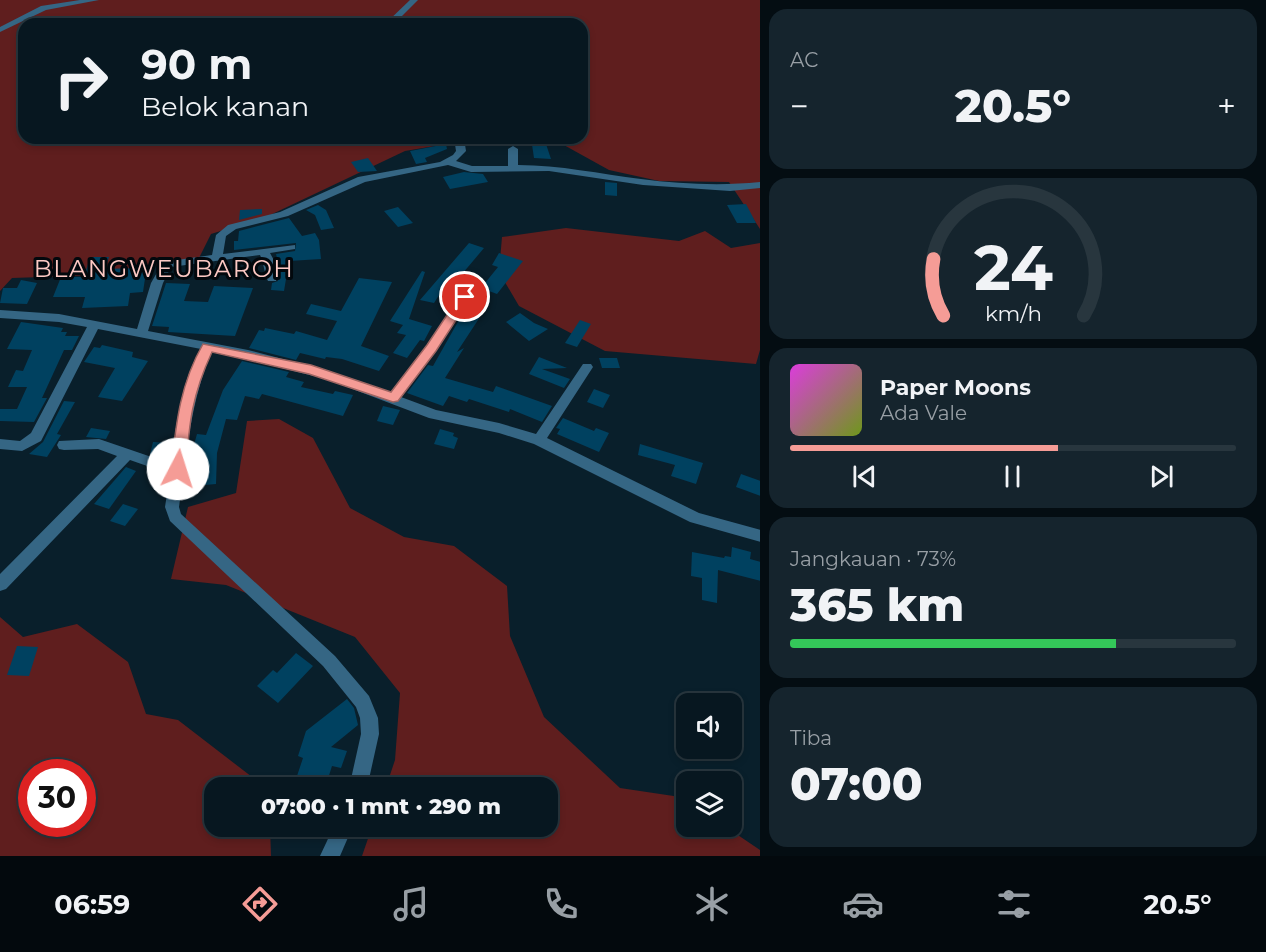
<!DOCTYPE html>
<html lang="id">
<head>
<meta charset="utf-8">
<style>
  :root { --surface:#071720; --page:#15242d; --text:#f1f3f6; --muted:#989fa5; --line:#28363e; --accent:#f59c96 }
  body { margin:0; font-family:Montserrat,sans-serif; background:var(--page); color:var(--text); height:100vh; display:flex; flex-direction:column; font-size:22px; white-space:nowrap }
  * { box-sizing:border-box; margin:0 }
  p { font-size:20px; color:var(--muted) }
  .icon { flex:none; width:33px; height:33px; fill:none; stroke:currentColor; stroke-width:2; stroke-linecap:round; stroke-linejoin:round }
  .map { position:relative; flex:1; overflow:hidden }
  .drawer { display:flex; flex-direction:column; gap:9px; padding:9px; background:#040d12; width:506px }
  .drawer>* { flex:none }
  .hud { position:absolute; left:18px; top:18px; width:570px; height:126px; border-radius:18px; box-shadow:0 3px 9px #0003,0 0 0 2px var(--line); background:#071720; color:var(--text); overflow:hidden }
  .fabs { position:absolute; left:676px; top:693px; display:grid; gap:12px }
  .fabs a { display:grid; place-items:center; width:66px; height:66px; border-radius:12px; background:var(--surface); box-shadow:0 3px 9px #0003,0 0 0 2px var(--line); font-size:30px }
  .speed { position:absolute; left:18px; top:759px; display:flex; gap:12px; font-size:30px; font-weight:700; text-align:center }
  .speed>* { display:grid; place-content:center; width:78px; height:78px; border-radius:50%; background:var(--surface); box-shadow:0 3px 9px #0003,0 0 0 2px var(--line); line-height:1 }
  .speed .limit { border:9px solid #d22; background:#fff; color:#111 }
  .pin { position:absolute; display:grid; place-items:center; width:51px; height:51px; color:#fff; margin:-26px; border:3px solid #fff; border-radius:50%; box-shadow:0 2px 6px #0007 }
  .me { position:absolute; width:66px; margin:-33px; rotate:5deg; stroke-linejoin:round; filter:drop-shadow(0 0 4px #0008) }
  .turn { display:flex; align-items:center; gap:21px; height:126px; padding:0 24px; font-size:27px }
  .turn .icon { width:78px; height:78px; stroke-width:2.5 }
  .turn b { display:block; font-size:42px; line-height:51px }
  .big { font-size:45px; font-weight:800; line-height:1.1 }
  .drawer .widget { flex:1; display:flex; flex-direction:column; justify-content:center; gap:9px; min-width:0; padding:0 21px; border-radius:18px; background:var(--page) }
  .drawer .dial { align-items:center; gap:0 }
  .dial svg { height:156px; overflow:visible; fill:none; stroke:var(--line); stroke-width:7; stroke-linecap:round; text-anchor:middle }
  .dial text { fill:var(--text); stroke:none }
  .song { display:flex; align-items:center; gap:18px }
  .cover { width:72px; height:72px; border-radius:9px; background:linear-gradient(135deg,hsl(300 70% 55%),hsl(80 70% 35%)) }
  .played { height:6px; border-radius:3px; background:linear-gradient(90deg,var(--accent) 60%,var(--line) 60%) }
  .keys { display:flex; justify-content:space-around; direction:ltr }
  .heat { display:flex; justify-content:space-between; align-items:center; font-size:33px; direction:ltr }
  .charge { height:9px; border-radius:4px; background:linear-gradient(90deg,#34c759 73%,var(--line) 0) }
  .trip { position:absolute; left:204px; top:777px; width:354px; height:60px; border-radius:18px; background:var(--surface); box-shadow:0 3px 9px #0003,0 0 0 2px var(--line); font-weight:800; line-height:60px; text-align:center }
  .menu { display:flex; height:96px; justify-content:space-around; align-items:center; background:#03090d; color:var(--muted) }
  .menu .icon { width:42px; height:42px }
  .menu .active { color:var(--accent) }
  .menu b { font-size:27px; color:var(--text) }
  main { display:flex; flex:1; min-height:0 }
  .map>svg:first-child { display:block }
  .green { fill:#5f1e1e; fill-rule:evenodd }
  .building { fill:#004160 }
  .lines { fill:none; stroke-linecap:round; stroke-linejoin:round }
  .minor { fill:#356684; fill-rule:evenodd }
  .route { fill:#f59c96; stroke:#9f6562; stroke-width:1.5 }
  .labels { text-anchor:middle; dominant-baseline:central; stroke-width:6; stroke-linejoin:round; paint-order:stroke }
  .quarter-label { font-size:24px; letter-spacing:1.5px; fill:#fdc9c4; stroke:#02080d }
</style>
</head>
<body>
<main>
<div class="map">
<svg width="761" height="856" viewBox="0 0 761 856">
  <rect width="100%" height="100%" fill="#091f2b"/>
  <!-- green -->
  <g class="green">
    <path d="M0 0H760V229L729 182 659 181 609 170 562 144 453 143 405 151 266 217 211 234 199 258 104 275 12 278 0 291ZM24 24H582V138H24Z"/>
    <polygon points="566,228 679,241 705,231 731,248 760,243 760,350 756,364 605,351 519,306 499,272 502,237"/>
    <polygon points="279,419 313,438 350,508 404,537 454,546 507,586 510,636 544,717 620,788 687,798 687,826 726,827 760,850 760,856 362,856 372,827 548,826 548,788 386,787 395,760 400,693 355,637 226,585 171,579 188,507 236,493 247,421"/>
    <path d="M0 617 23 637 77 624 128 662 146 714 178 720 265 787 214 788V826L270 827 271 856H0ZM32 772H82V824H32Z"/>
  </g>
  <!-- building -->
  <g class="building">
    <polygon points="531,138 544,138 551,159 534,158"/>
    <polygon points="446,144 447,149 425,158 427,162 416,164 410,151"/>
    <polygon points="368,158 377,171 358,172 351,162"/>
    <polygon points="464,172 483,174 488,182 450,189 443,177"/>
    <polygon points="605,182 617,183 617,196 605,195"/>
    <polygon points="746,204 756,223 737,223 727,205"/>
    <polygon points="318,205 326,210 334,228 321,230 315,215 306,210"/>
    <polygon points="398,207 413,223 398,227 384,211"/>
    <polygon points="262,209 262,214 239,220 240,210"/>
    <polygon points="289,218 302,236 315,233 319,240 321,259 289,261 284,291 271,290 272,283 278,281 279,266 276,254 295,251 296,243 234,250 234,241 238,241 239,231"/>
    <polygon points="469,243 484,248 457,280 450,278 434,303 420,300"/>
    <polygon points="499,253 523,261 497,294 481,288 498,267 492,265"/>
    <polygon points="90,257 109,257 105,269 135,268 134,272 146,272 143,292 130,293 128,306 82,308 85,297 53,297 61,277 84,277"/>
    <polygon points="422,271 425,272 409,319 432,326 424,341 420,340 407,358 393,353 406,335 397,333 403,325 390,321"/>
    <polygon points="359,278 392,282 361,346 389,356 379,371 342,359 326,357 325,359 300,353 296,360 249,348 259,330 264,331 265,328 294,334 296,331 327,340 337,321 306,314 311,304 341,311"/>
    <polygon points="21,280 37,283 27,304 0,303 3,288 17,288"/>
    <polygon points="166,283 190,284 184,301 208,302 214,286 253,288 235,336 168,332 169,327 152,326"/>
    <polygon points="464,311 480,317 457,352 464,348 445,378 493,392 496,386 552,406 542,422 510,409 509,412 469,399 467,402 449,396 443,406 407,393 428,365 433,366"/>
    <polygon points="520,313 534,323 548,329 529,341 506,322"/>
    <polygon points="580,320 591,324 577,347 565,343"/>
    <polygon points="21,322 63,328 61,332 67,332 65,336 79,336 72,350 64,350 42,398 47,398 34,422 0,421 0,409 17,409 27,387 8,387 16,370 23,371 32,350 7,349"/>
    <polygon points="102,345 133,352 132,357 148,361 122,401 98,397 115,368 84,362 94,347 100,348"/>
    <polygon points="539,357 567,368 542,369 570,379 564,388 529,374"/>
    <polygon points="599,358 617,358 620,368 602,368"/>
    <polygon points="242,361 289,372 286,377 304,382 301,387 333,394 335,391 353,395 343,416 262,394 259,399 245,396 237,420 226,419 217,453 216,484 194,486 195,448 193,448 197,434 206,435 223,390"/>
    <polygon points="594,389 610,395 603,408 587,402"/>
    <polygon points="64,401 75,402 57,434 61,435 47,457 29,454 43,442"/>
    <polygon points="383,406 400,410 393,425 377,421"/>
    <polygon points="563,418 594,431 596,428 609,433 599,452 557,434 560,429 556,428"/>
    <polygon points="91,428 110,431 106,439 86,437"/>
    <polygon points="440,429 454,433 453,436 458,438 454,449 434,444"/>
    <polygon points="153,442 173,443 170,455 150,454"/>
    <polygon points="640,444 703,463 696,484 671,476 675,465 638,455"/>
    <polygon points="126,467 136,471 109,509 94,504"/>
    <polygon points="741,474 761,481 761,496 736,487"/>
    <polygon points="123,504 138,509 125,526 110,521"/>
    <polygon points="732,547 751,552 750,559 761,562 761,581 718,570 717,603 702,600 702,578 691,576 692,552 724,558 725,556 731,557"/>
    <polygon points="17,646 38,647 29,676 7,675"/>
    <polygon points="296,653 313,666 278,703 257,686 273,670 277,673"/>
    <polygon points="347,699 354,708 358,725 331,747 347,751 341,768 332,766 325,788 293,788 303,758 298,756 306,731"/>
  </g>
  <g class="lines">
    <!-- minor -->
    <g class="minor">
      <polygon points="80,0 99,0 46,10 0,32 0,27 41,6"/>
      <polygon points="410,0 418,0 394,24 385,24"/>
      <path d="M454 138H464L466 151 456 161 472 166H508V149L513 146 518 149V165C560 165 600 174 641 179 680 184 721 186 761 182V188L730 191 643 185 549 171 471 172 448 165 365 182 288 216 236 229 226 236 223 254 295 245V249L270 253 277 266 276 281H268C264 273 264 263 260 255L171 267 163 283 148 331 248 350 329 371 390 393 428 345 461 294H469L471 297 436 351 401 397 436 410 499 423 536 434 583 364H591L593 367 547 438 699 513 761 530V542L690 522 534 444 499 433 429 418 326 379 212 351C190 402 187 454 179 507L181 514 335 656 369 696 378 718 379 734 367 788H349L361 734 360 718 356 707 323 666 170 521 165 507 170 474 130 460 6 589 0 591V574L117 456 98 449 64 450 59 449 57 445 59 441 99 439 172 464 180 406 201 349 98 329 41 441 22 451 0 449V439L20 441 31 433 87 327 59 322 0 318V310L59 314 137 329 151 283 163 262 212 255 216 235 228 225 280 212 358 177 440 162 453 155 456 151Z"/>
      <polygon points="334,826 353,826 340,856 320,856"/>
    </g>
  </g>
  <!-- route -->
  <path class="route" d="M465 293 471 297 436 351 398 401 393 402 309 374 212 352C192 395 189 423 186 469L178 475 173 473 171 469C176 424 180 384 203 344L311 365 391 392 427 345 461 294Z"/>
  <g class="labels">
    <!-- quarter labels -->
    <g class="quarter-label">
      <text x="164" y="268">BLANGWEUBAROH</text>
    </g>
  </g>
</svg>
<div class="fabs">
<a><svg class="icon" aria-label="sound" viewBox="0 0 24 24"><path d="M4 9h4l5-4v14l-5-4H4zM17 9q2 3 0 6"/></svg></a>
<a><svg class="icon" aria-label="layers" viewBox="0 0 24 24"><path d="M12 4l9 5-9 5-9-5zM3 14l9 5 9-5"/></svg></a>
</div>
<div class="speed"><div class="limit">30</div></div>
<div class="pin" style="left:465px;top:297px;background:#d93025"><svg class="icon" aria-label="arrive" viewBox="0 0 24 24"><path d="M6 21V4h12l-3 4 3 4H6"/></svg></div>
<svg class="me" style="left:178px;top:469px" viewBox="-20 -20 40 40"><circle r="19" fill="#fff"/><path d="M0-13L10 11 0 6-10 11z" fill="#f59c96"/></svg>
<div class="trip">07:00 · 1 mnt · 290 m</div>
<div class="hud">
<div class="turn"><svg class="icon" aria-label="right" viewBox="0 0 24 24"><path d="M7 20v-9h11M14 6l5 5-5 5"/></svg><div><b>90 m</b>Belok kanan</div></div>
</div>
</div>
<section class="drawer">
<div class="widget"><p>AC</p>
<div class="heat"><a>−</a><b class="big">20.5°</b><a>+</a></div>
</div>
<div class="widget dial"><svg viewBox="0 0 100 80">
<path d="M14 69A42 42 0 1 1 86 69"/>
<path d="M14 69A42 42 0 0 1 9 40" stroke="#f59c96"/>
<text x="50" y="56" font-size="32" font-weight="700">24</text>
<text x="50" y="72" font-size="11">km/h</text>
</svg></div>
<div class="widget">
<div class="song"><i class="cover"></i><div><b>Paper Moons</b><p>Ada Vale</p></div></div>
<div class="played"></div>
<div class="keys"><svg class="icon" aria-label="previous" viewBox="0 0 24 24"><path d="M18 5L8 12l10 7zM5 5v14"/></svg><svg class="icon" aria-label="pause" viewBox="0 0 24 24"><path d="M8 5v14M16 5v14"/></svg><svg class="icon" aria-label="next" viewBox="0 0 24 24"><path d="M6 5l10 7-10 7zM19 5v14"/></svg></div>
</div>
<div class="widget"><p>Jangkauan · 73%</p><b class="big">365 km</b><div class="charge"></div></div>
<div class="widget"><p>Tiba</p><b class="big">07:00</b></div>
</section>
</main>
<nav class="menu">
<b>06:59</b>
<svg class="icon active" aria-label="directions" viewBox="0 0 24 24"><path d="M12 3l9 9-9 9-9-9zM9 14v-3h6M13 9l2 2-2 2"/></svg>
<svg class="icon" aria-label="music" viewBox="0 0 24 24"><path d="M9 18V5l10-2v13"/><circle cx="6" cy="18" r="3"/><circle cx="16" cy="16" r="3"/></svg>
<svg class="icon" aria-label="phone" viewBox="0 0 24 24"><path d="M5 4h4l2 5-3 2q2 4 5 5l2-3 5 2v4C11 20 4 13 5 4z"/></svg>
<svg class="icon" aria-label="climate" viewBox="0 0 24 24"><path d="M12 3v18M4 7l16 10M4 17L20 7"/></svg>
<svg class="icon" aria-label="car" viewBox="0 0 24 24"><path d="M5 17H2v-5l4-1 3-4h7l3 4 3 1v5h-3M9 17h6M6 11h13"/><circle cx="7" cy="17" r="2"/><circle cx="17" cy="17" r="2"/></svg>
<svg class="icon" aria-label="filters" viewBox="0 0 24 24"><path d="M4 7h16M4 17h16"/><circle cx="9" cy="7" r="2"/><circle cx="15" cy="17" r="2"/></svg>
<b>20.5°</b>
</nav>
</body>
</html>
